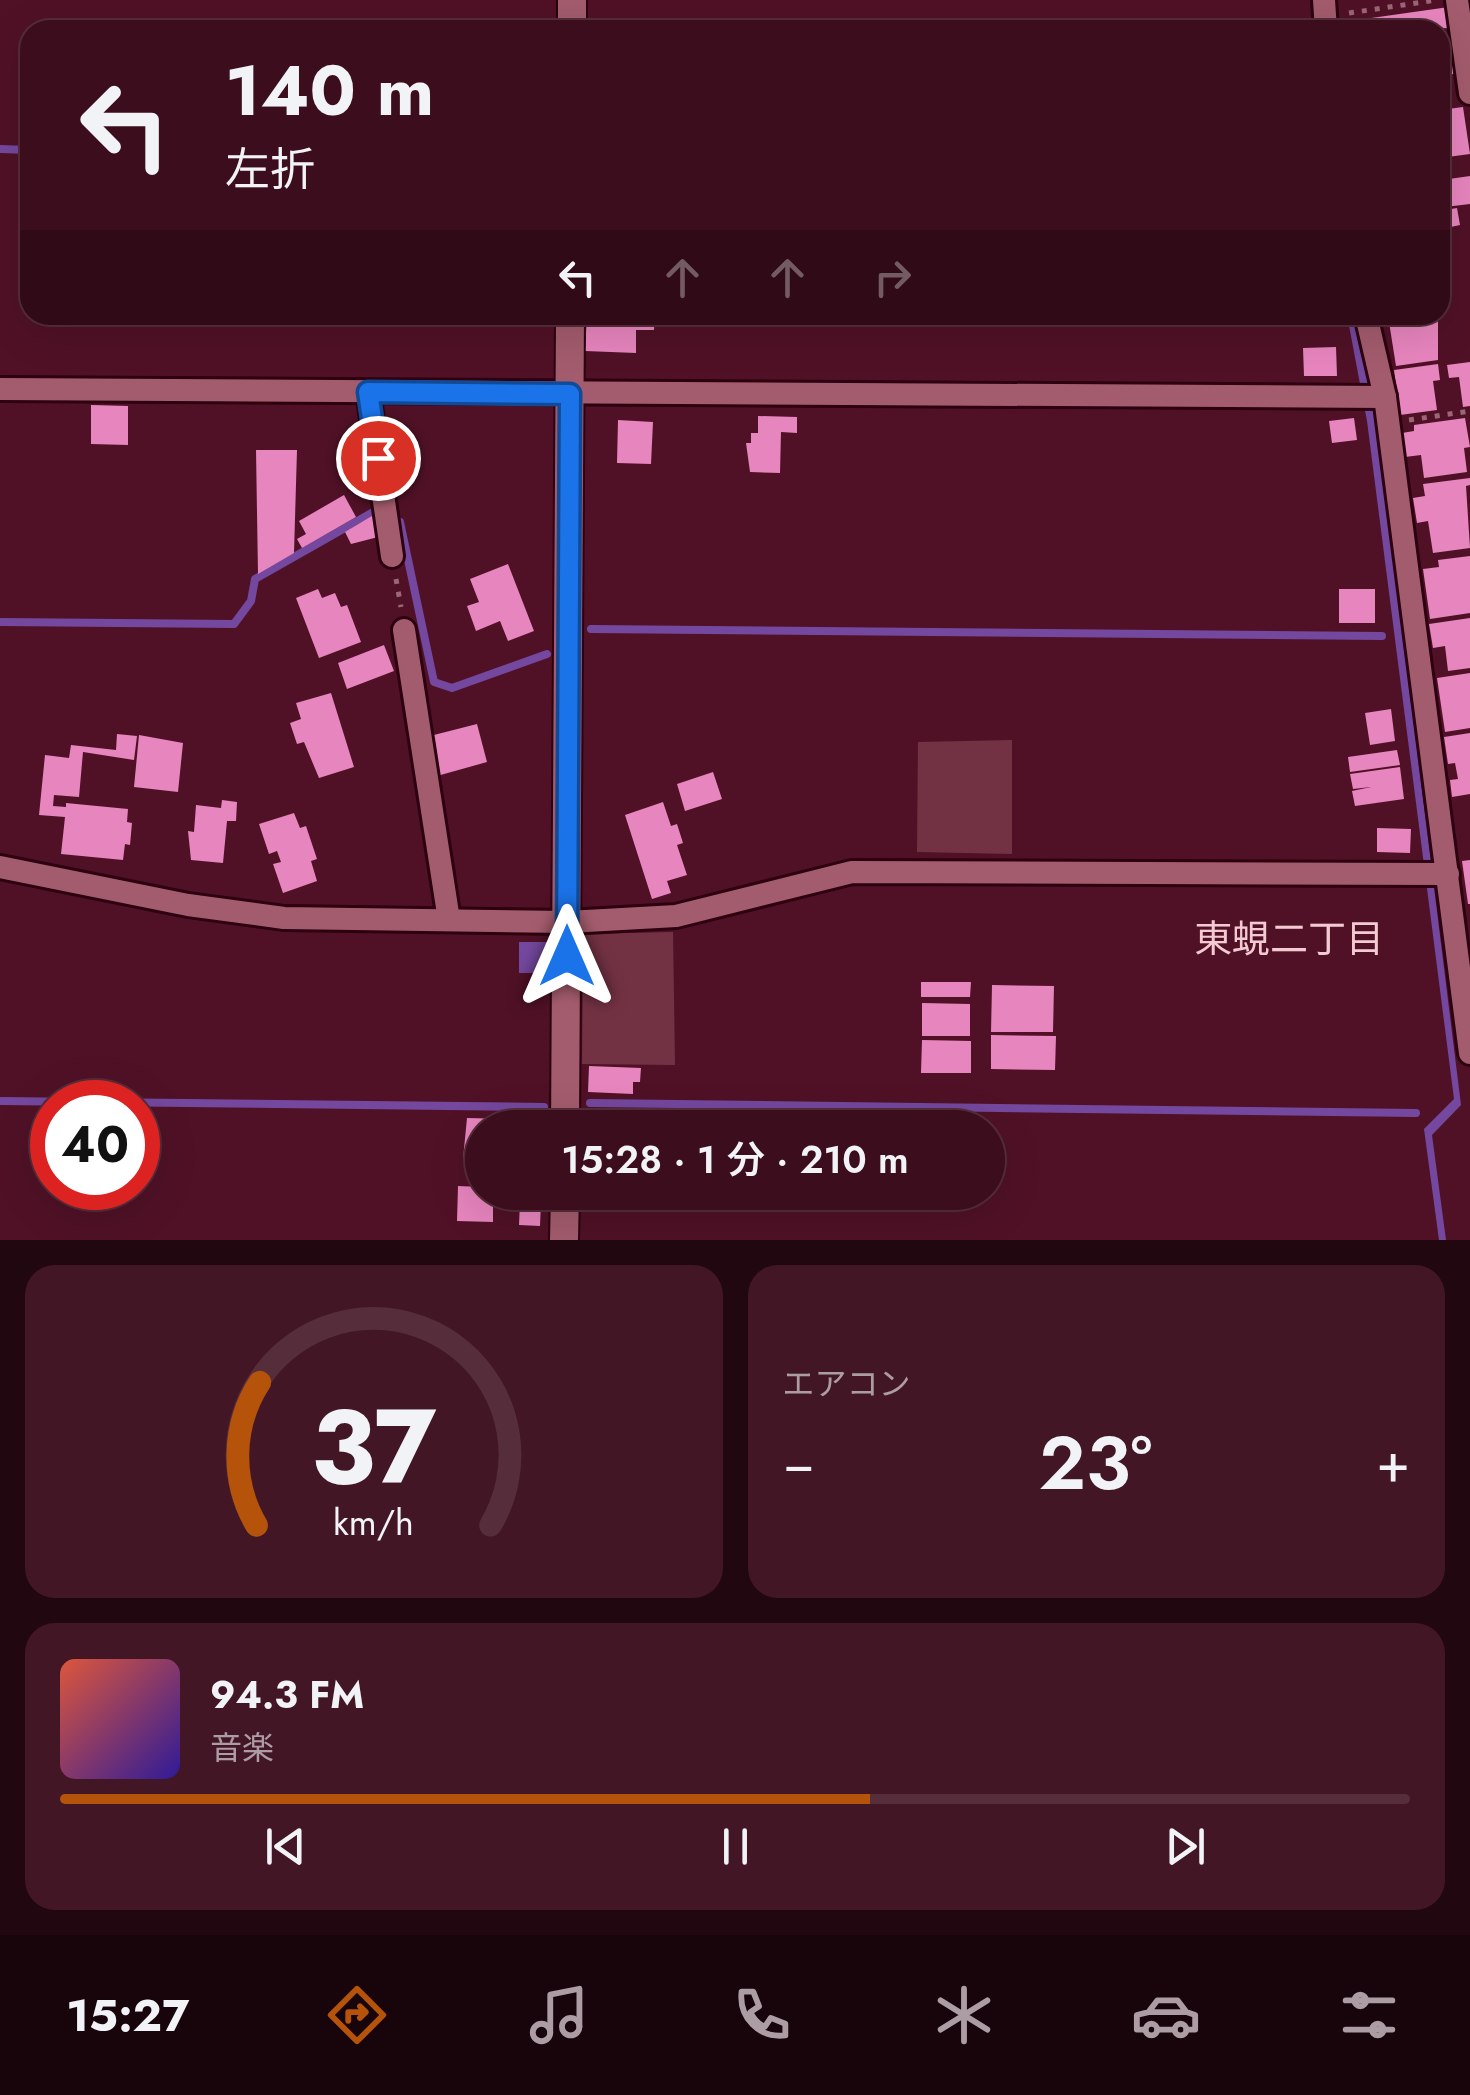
<!DOCTYPE html>
<html lang="ja">
<head>
<meta charset="utf-8">
<style>
  :root { --surface:#3c0d1c; --page:#431625; --text:#f1f3f6; --muted:#ac9ca3; --line:#552d3b; --accent:#b45309 }
  body { margin:0; font-family:Jost,"Noto Sans JP",sans-serif; background:var(--page); color:var(--text); height:100vh; display:flex; flex-direction:column; font-size:38px; white-space:nowrap }
  * { box-sizing:border-box; margin:0 }
  p { font-size:32px; color:var(--muted) }
  .icon { flex:none; width:55px; height:55px; fill:none; stroke:currentColor; stroke-width:2; stroke-linecap:round; stroke-linejoin:round }
  .map { position:relative; height:1240px; overflow:hidden }
  .side { display:flex; flex-direction:column; gap:25px; padding:25px; background:#21070f; flex:1 }
  .side>* { flex:none }
  .top-card { position:absolute; left:20px; top:20px; width:1430px; height:305px; border-radius:30px; box-shadow:0 10px 40px #0002,0 0 0 2px var(--line); background:#3c0d1c; color:var(--text); overflow:hidden }
  .speed { position:absolute; left:30px; top:1080px; display:flex; gap:20px; font-size:50px; font-weight:700; text-align:center }
  .speed>* { display:grid; place-content:center; width:130px; height:130px; border-radius:50%; background:var(--surface); box-shadow:0 10px 40px #0002,0 0 0 2px var(--line); line-height:1 }
  .speed .limit { border:15px solid #d22; background:#fff; color:#111 }
  .pin { position:absolute; display:grid; place-items:center; width:85px; height:85px; color:#fff; margin:-42px; border:5px solid #fff; border-radius:50%; box-shadow:0 2px 10px #0007 }
  .me { position:absolute; width:110px; margin:-55px; rotate:0deg; stroke-linejoin:round; filter:drop-shadow(0 0 8px #0008) }
  .turn { display:flex; align-items:center; gap:35px; height:210px; padding:0 40px; font-size:45px }
  .turn .icon { width:130px; height:130px; stroke-width:2.5 }
  .turn b { display:block; font-size:70px; line-height:85px }
  .lanes { display:flex; align-items:center; height:95px; padding:0 40px; background:#0003; justify-content:center; gap:50px; direction:ltr }
  .lanes .off { opacity:.35 }
  .big { font-size:75px; font-weight:600; line-height:1.1 }
  .side .widget { flex:1; display:flex; flex-direction:column; justify-content:center; gap:15px; min-width:0; padding:0 35px; border-radius:30px; background:var(--page) }
  .side .dial { align-items:center; gap:0 }
  .dial svg { height:260px; overflow:visible; fill:none; stroke:var(--line); stroke-width:7; stroke-linecap:round; text-anchor:middle }
  .dial text { fill:var(--text); stroke:none }
  .song { display:flex; align-items:center; gap:30px }
  .cover { width:120px; height:120px; border-radius:15px; background:linear-gradient(135deg,hsl(10 70% 55%),hsl(250 70% 35%)) }
  .played { height:10px; border-radius:5px; background:linear-gradient(90deg,var(--accent) 60%,var(--line) 60%) }
  .keys { display:flex; justify-content:space-around; direction:ltr }
  .heat { display:flex; justify-content:space-between; align-items:center; font-size:55px; direction:ltr }
  .side .tiles { flex:1; display:grid; gap:25px; grid-template-columns:1fr 1fr }
  .widget:last-child { grid-column:span 2 }
  .trip { position:absolute; left:465px; top:1110px; width:540px; height:100px; border-radius:50px; background:var(--surface); box-shadow:0 10px 40px #0002,0 0 0 2px var(--line); font-weight:600; line-height:100px; text-align:center }
  .dock { display:flex; height:160px; justify-content:space-around; align-items:center; background:#18050b; color:var(--muted) }
  .dock .icon { width:70px; height:70px }
  .dock .selected { color:var(--accent) }
  .dock b { font-size:45px; color:var(--text) }
  .map>svg:first-child { display:block }
  .green { fill:#733244 }
  .water { fill:#74489e }
  .lines { fill:none; stroke-linecap:round; stroke-linejoin:round }
  .stream { stroke:#74489e; stroke-width:8 }
  .building { fill:#e785be }
  .minor-casing { stroke:#2d0110; stroke-width:28 }
  .tertiary-casing { stroke:#2d0110; stroke-width:32 }
  .path { stroke:#9b6675; stroke-width:5; stroke-dasharray:5 8; stroke-linecap:butt }
  .minor { stroke:#a35c6d; stroke-width:22 }
  .tertiary { stroke:#a35c6d; stroke-width:28 }
  .route-casing { stroke:#114b97; stroke-width:25 }
  .route { stroke:#1a73e8; stroke-width:18 }
  .labels { text-anchor:middle; dominant-baseline:central; stroke-width:10; stroke-linejoin:round; paint-order:stroke }
  .neighbourhood-label { font-size:38px; fill:#f3cad2; stroke:#501126 }
</style>
</head>
<body>
<div class="map">
<svg width="1470" height="1240" viewBox="0 0 1470 1240">
  <rect width="100%" height="100%" fill="#501126"/>
  <!-- green -->
  <g class="green">
    <polygon points="1012,740 1012,854 917,852 918,742"/>
    <polygon points="673,932 675,1065 582,1064 583,934"/>
  </g>
  <!-- water -->
  <g class="water">
    <polygon points="1347,315 1355,315 1376,419 1461,1105 1432,1135 1446,1240 1439,1240 1424,1129 1454,1099 1367,421"/>
    <rect x="519" y="942" width="31" height="31"/>
  </g>
  <g class="lines">
    <!-- stream -->
    <g class="stream">
      <polyline points="0,149 30,150"/>
      <polyline points="400,522 434,682 452,688 547,654"/>
      <polyline points="0,622 234,624 251,601 255,579 375,511"/>
      <polyline points="591,629 1382,636"/>
      <polyline points="0,1101 544,1107"/>
      <polyline points="590,1103 1416,1113"/>
    </g>
  </g>
  <!-- building -->
  <g class="building">
    <polygon points="1449,7 1452,28 1344,30 1343,22"/>
    <polygon points="1457,52 1460,73 1440,76 1440,54"/>
    <polygon points="1463,107 1470,154 1440,158 1440,110"/>
    <polygon points="1470,176 1470,204 1445,207 1442,180"/>
    <polygon points="1457,208 1460,225 1446,228 1446,233 1440,234 1440,211"/>
    <polygon points="587,315 655,315 654,330 636,330 636,353 585,351"/>
    <polygon points="1438,315 1438,360 1396,366 1389,322"/>
    <polygon points="1336,347 1337,376 1304,376 1303,348"/>
    <polygon points="1470,362 1470,406 1463,407 1459,377 1449,378 1447,365"/>
    <polygon points="1438,364 1440,380 1433,381 1437,410 1400,415 1394,370"/>
    <polygon points="91,405 128,406 128,445 91,444"/>
    <polygon points="758,416 797,417 797,433 781,432 780,473 750,472 746,443 751,443 751,433 758,433"/>
    <polygon points="1354,418 1357,440 1332,443 1329,421"/>
    <polygon points="1465,418 1470,447 1464,448 1467,472 1424,478 1421,455 1405,457 1402,433 1414,431 1414,425"/>
    <polygon points="618,420 653,422 651,464 617,463"/>
    <polygon points="256,450 297,450 294,553 258,574"/>
    <polygon points="1470,478 1470,485 1466,486 1470,548 1433,553 1428,521 1417,523 1413,498 1425,496 1423,484"/>
    <polygon points="344,495 356,517 302,548 297,539 306,534 299,521"/>
    <polygon points="377,513 382,536 351,544 345,532"/>
    <polygon points="1470,556 1470,613 1430,619 1423,569 1439,567 1438,560"/>
    <polygon points="508,564 534,631 508,641 500,621 476,631 467,606 479,602 470,579"/>
    <polygon points="318,589 322,598 335,593 341,607 347,605 361,642 319,658 296,598"/>
    <rect x="1339" y="589" width="36" height="34"/>
    <polygon points="1470,618 1470,668 1448,671 1445,646 1433,648 1429,624"/>
    <polygon points="384,645 394,671 347,689 338,663"/>
    <polygon points="1470,673 1470,728 1445,732 1437,678"/>
    <polygon points="331,693 354,767 319,778 304,742 297,744 290,723 301,719 296,703"/>
    <polygon points="1391,709 1395,741 1370,745 1365,713"/>
    <polygon points="477,724 487,762 437,776 426,737"/>
    <polygon points="1470,733 1470,794 1452,797 1450,780 1458,779 1455,763 1448,764 1444,737"/>
    <polygon points="117,734 137,736 134,760 83,752 79,797 54,795 53,806 66,807 66,803 128,809 127,822 132,823 130,845 125,844 123,860 61,854 65,817 39,815 45,755 69,758 71,745 116,750"/>
    <polygon points="139,735 183,743 178,792 134,787"/>
    <polygon points="1397,750 1400,765 1350,772 1348,757"/>
    <polygon points="1400,767 1404,799 1355,806 1352,791 1371,787 1353,789 1350,774"/>
    <polygon points="713,772 722,799 685,811 677,784"/>
    <polygon points="222,800 237,802 236,821 227,821 223,863 191,860 188,831 194,832 196,805 221,808"/>
    <polygon points="663,802 671,826 677,824 683,843 677,845 687,875 667,881 671,893 652,899 625,815"/>
    <polygon points="294,813 300,828 306,826 317,859 311,861 317,881 283,893 273,864 281,862 277,851 269,854 259,824"/>
    <polygon points="1377,828 1411,829 1410,853 1377,852"/>
    <polygon points="1470,860 1470,904 1468,904 1462,861"/>
    <polygon points="921,982 971,982 970,997 921,997"/>
    <polygon points="992,985 1054,986 1053,1032 991,1032"/>
    <polygon points="922,1003 970,1004 970,1036 922,1036"/>
    <polygon points="991,1035 1056,1036 1055,1070 991,1069"/>
    <polygon points="922,1040 971,1041 971,1073 921,1073"/>
    <polygon points="589,1066 641,1068 640,1082 633,1082 633,1094 588,1092"/>
    <polygon points="467,1118 514,1119 514,1128 482,1128 482,1173 471,1173 471,1159 463,1159"/>
    <polygon points="458,1186 482,1187 482,1192 493,1192 493,1222 457,1221"/>
    <polygon points="520,1201 541,1202 540,1226 519,1225"/>
  </g>
  <g class="lines">
    <defs>
      <g id="minor">
        <polyline points="1324,0 1326,30"/>
        <polyline points="1457,0 1470,93"/>
        <polyline points="1366,315 1385,397 1470,1053"/>
        <polyline points="0,389 1385,397"/>
        <polyline points="368,392 392,556"/>
        <polyline points="404,630 449,920"/>
        <polyline points="0,867 188,905 284,918 568,922 676,916 852,872 1448,874"/>
      </g>
      <g id="tertiary">
        <polyline points="572,30 572,0"/>
        <polyline points="565,1128 570,315"/>
        <polyline points="564,1240 565,1192"/>
      </g>
    </defs>
    <!-- minor casing -->
    <use href="#minor" class="minor-casing"/>
    <!-- tertiary casing -->
    <use href="#tertiary" class="tertiary-casing"/>
    <!-- path -->
    <g class="path">
      <polyline points="1349,13 1437,0"/>
      <polyline points="1409,420 1470,411"/>
      <polyline points="396,579 401,607"/>
    </g>
    <!-- minor -->
    <use href="#minor" class="minor"/>
    <!-- tertiary -->
    <use href="#tertiary" class="tertiary"/>
  </g>
  <g class="lines">
    <defs>
      <polyline id="route" points="378,458 368,392 570,394 567,956"/>
    </defs>
    <!-- route casing -->
    <use href="#route" class="route-casing"/>
    <!-- route -->
    <use href="#route" class="route"/>
  </g>
  <g class="labels">
    <!-- neighbourhood labels -->
    <g class="neighbourhood-label">
      <text x="1289" y="938">東蜆二丁目</text>
    </g>
  </g>
</svg>
<div class="speed"><div class="limit">40</div></div>
<div class="pin" style="left:378px;top:458px;background:#d93025"><svg class="icon" aria-label="arrive" viewBox="0 0 24 24"><path d="M6 21V4h12l-3 4 3 4H6"/></svg></div>
<svg class="me" style="left:567px;top:956px" viewBox="-20 -20 40 40"><path d="M0-17L14 15 0 8-14 15z" fill="#1a73e8" stroke="#fff" stroke-width="4"/></svg>
<div class="trip">15:28 · 1 分 · 210 m</div>
<div class="top-card">
<div class="turn"><svg class="icon" aria-label="left" viewBox="0 0 24 24"><path d="M17 20v-9H6M10 6l-5 5 5 5"/></svg><div><b>140 m</b>左折</div></div>
<div class="lanes"><svg class="icon" aria-label="left" viewBox="0 0 24 24"><path d="M17 20v-9H6M10 6l-5 5 5 5"/></svg><svg class="icon off" aria-label="ahead" viewBox="0 0 24 24"><path d="M12 20V5M6 11l6-6 6 6"/></svg><svg class="icon off" aria-label="ahead" viewBox="0 0 24 24"><path d="M12 20V5M6 11l6-6 6 6"/></svg><svg class="icon off" aria-label="right" viewBox="0 0 24 24"><path d="M7 20v-9h11M14 6l5 5-5 5"/></svg></div>
</div>
</div>
<section class="side">
<div class="tiles">
<div class="widget dial"><svg viewBox="0 0 100 80">
<path d="M14 69A42 42 0 1 1 86 69"/>
<path d="M14 69A42 42 0 0 1 15 25" stroke="#b45309"/>
<text x="50" y="56" font-size="32" font-weight="700">37</text>
<text x="50" y="72" font-size="11">km/h</text>
</svg></div>
<div class="widget"><p>エアコン</p>
<div class="heat"><a>−</a><b class="big">23°</b><a>+</a></div>
</div>
<div class="widget">
<div class="song"><i class="cover"></i><div><b>94.3 FM</b><p>音楽</p></div></div>
<div class="played"></div>
<div class="keys"><svg class="icon" aria-label="previous" viewBox="0 0 24 24"><path d="M18 5L8 12l10 7zM5 5v14"/></svg><svg class="icon" aria-label="pause" viewBox="0 0 24 24"><path d="M8 5v14M16 5v14"/></svg><svg class="icon" aria-label="next" viewBox="0 0 24 24"><path d="M6 5l10 7-10 7zM19 5v14"/></svg></div>
</div>
</div>
</section>
<nav class="dock">
<b>15:27</b>
<svg class="icon selected" aria-label="directions" viewBox="0 0 24 24"><path d="M12 3l9 9-9 9-9-9zM9 14v-3h6M13 9l2 2-2 2"/></svg>
<svg class="icon" aria-label="music" viewBox="0 0 24 24"><path d="M9 18V5l10-2v13"/><circle cx="6" cy="18" r="3"/><circle cx="16" cy="16" r="3"/></svg>
<svg class="icon" aria-label="phone" viewBox="0 0 24 24"><path d="M5 4h4l2 5-3 2q2 4 5 5l2-3 5 2v4C11 20 4 13 5 4z"/></svg>
<svg class="icon" aria-label="climate" viewBox="0 0 24 24"><path d="M12 3v18M4 7l16 10M4 17L20 7"/></svg>
<svg class="icon" aria-label="car" viewBox="0 0 24 24"><path d="M5 17H2v-5l4-1 3-4h7l3 4 3 1v5h-3M9 17h6M6 11h13"/><circle cx="7" cy="17" r="2"/><circle cx="17" cy="17" r="2"/></svg>
<svg class="icon" aria-label="filters" viewBox="0 0 24 24"><path d="M4 7h16M4 17h16"/><circle cx="9" cy="7" r="2"/><circle cx="15" cy="17" r="2"/></svg>
</nav>
</body>
</html>
